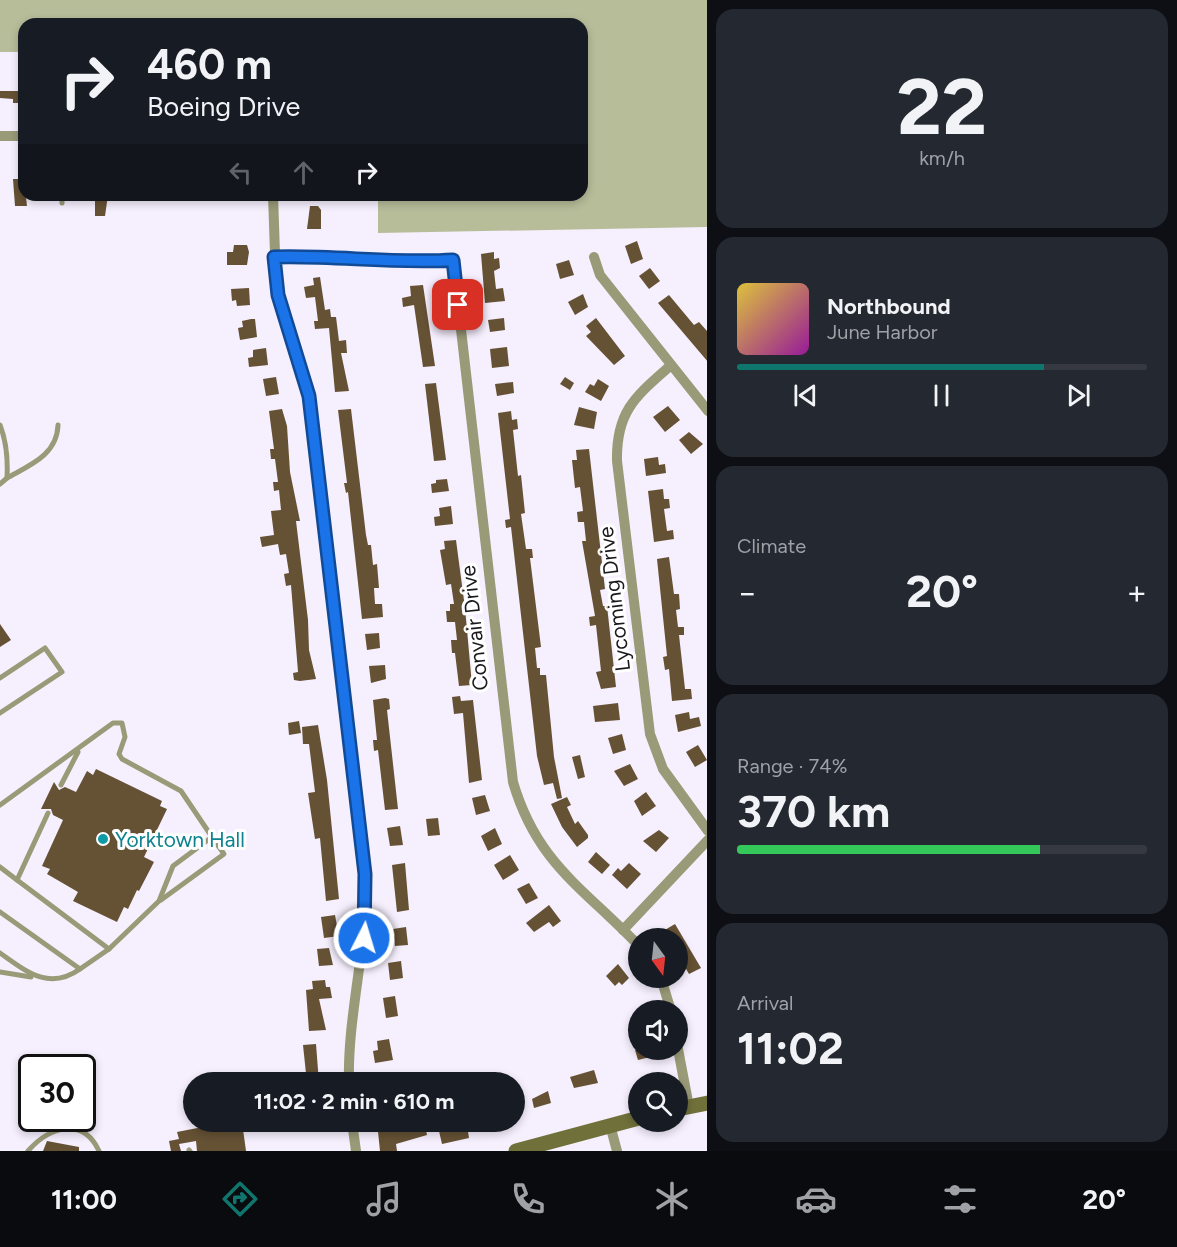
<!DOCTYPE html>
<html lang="en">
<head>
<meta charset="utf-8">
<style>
  :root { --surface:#171b24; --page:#242831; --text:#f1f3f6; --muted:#9ea1a6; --line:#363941; --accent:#0f766e }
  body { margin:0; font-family:Figtree,sans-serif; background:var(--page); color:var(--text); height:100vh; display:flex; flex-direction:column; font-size:22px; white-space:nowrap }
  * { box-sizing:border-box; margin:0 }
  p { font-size:20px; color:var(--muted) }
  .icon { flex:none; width:33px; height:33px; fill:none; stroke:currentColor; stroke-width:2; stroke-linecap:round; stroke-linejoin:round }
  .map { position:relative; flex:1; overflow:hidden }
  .drawer { display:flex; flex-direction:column; gap:9px; padding:9px; background:#0d0f14; width:470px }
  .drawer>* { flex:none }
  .banner { position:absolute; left:18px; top:18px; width:570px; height:183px; border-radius:18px; box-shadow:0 3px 9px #0003; background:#171b24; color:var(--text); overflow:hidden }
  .needle { width:39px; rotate:165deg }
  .fabs { position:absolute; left:628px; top:928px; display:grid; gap:12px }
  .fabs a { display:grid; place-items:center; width:60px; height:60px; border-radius:50%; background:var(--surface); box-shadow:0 3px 9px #0003; font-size:30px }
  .speed { position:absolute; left:18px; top:1054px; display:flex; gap:12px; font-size:30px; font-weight:700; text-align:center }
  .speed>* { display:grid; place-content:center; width:78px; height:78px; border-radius:50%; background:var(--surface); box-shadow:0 3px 9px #0003; line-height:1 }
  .speed .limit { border:3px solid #111; border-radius:9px; background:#fff; color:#111 }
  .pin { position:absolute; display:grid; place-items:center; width:51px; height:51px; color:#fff; margin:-26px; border-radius:12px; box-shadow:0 3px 9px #0006 }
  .me { position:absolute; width:66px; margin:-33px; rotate:5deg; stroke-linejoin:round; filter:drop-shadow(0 0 4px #0008) }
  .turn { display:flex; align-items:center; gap:21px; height:126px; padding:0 30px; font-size:27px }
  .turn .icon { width:78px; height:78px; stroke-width:2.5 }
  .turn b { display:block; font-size:42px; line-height:51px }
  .lanes { display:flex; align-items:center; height:57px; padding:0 30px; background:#0003; justify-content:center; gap:30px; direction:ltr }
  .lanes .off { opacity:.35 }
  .big { font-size:45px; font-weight:700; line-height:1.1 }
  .drawer .card { flex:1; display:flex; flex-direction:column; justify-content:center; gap:9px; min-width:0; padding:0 21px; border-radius:18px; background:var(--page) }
  .drawer .dial { align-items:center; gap:0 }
  .dial b { font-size:78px; line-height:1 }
  .song { display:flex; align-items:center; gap:18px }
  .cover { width:72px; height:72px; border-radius:9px; background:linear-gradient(135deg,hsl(50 70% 55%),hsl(300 70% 35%)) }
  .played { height:6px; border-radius:3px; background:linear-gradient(90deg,var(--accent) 75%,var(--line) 75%) }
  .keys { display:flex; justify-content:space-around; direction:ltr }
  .heat { display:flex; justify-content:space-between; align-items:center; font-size:33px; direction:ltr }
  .charge { height:9px; border-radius:4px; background:linear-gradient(90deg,#34c759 74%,var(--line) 0) }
  .trip { position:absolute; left:183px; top:1072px; width:342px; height:60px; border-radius:30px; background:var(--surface); box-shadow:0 3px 9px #0003; font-weight:700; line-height:60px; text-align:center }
  .tabs { display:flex; height:96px; justify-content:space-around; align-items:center; background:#090b0e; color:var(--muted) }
  .tabs .icon { width:42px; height:42px }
  .tabs .on { color:var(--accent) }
  .tabs b { font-size:27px; color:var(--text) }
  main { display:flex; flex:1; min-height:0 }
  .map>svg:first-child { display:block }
  .forest { fill:#b7bd99 }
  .building { fill:#655134 }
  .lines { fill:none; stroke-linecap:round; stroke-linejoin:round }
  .lane { stroke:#999a77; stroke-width:5 }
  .street { stroke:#999a77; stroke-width:10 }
  .secondary { stroke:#6f703a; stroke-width:15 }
  .route-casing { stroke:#114b97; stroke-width:15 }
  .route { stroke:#1a73e8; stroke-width:10 }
  .culture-dot { fill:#0f9aa8; stroke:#fff; stroke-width:2 }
  .labels { text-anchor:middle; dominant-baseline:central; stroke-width:6; stroke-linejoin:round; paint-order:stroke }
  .street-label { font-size:21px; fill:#1b191e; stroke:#fff }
  .culture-label { font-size:21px; fill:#0d838f; stroke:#fff; text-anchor:start }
</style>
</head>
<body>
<main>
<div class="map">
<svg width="708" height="1151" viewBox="0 0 708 1151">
  <rect width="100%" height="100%" fill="#f6effe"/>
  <!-- forest -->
  <polygon class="forest" points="0,0 707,0 707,227 378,233 378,195 582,195 582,24 24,24 24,52 0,52"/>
  <!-- building -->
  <g class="building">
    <polygon points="0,91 24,91 24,103 13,103 13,99 0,98"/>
    <polygon points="13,179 24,179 27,206 15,206"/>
    <polygon points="95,195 108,195 105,216 95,216"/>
    <polygon points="310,206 318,206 321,210 321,229 307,229"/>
    <polygon points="637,241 643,259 631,264 625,246"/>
    <polygon points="234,245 247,245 249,252 247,265 227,265 227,252 233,252"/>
    <polygon points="494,252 494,259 499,258 500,268 494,271 496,289 503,288 505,301 485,303 481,254"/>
    <polygon points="569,260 574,275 560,279 556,264"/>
    <polygon points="650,268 660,281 649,289 639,276"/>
    <polygon points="320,277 325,310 330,309 331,317 336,317 339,341 346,340 347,353 341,353 349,391 335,392 329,328 315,329 314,321 318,321 315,297 306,298 304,287 314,285 313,278"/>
    <polygon points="423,285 435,366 423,367 414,305 403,307 402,298 411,296 410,286"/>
    <polygon points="249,288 250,305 237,306 236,300 232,301 231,289"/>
    <polygon points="583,294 588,307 575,315 568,302"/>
    <polygon points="669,295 694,325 699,322 708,332 708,362 658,303"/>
    <polygon points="504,318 505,330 490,332 488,320"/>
    <polygon points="596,318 625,356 614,365 586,336 591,332 586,326"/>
    <polygon points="251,319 255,319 257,337 240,340 238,328 243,327 242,321"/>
    <polygon points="507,347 509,366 492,368 490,349"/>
    <polygon points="266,348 268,365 249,367 248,358 253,357 253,350"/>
    <polygon points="276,377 279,394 266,396 263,379"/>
    <polygon points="565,377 574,383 570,390 560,384"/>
    <polygon points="598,379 609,386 601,401 585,392 590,384 594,386"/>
    <polygon points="513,382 514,393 497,396 495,384"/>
    <polygon points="436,383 446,460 434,461 425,384"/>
    <polygon points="668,406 680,420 665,432 653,417"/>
    <polygon points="579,407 597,412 594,429 574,425"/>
    <polygon points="282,409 287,426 290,472 300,521 296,521 308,620 309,650 316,679 300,681 294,680 293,673 298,672 291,585 286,586 284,574 289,573 286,554 280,555 278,544 262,547 260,537 274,535 271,511 281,510 279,490 274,491 273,482 278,482 275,459 271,459 270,449 274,449 269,411"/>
    <polygon points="351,409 366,535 368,545 371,545 373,565 377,564 379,588 374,588 375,604 382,604 383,617 362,619 348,492 346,493 344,483 347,483 338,410"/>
    <polygon points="511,411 512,420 517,419 518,429 513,430 518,476 521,475 525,513 521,514 526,549 532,549 533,558 530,558 541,647 535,648 537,668 540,668 540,675 546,675 554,757 562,798 557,799 553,783 544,785 537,756 511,527 506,528 505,520 510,519 498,413"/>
    <polygon points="689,432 703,444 691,454 679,440"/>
    <polygon points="589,449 605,589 600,590 603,606 607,606 616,687 601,689 596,672 601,671 596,625 590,626 589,617 595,616 582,541 586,541 584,522 578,522 577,512 583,511 580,487 575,488 572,460 577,460 576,450"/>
    <polygon points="658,457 659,465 665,464 666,473 646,476 644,459"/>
    <polygon points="447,479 449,491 432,493 431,484 436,483 436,480"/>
    <polygon points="663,489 664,499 669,499 670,508 664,509 667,531 673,530 674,539 654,542 648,491"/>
    <polygon points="451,506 453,524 435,526 434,517 440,516 439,508"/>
    <polygon points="456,540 465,608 472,685 459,686 455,653 452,653 451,640 457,640 455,622 447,622 446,611 450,611 450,604 454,604 451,584 446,585 440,550 445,549 444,541"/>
    <polygon points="669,557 674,594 679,594 680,609 676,610 678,627 684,627 684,635 679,635 685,689 691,689 692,699 672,701 669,669 665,670 663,657 667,656 657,559"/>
    <polygon points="0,624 11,640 0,647"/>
    <polygon points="379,633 380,648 367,650 365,634"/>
    <polygon points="385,665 386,679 371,683 369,666"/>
    <polygon points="460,696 461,701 473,700 482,780 469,783 463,713 454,714 452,697"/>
    <polygon points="385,698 389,699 390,709 387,710 398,809 385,810 378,750 374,751 373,740 377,740 373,700"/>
    <polygon points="618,703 620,720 595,722 593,706"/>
    <polygon points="689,712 690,719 699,717 701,726 678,732 675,715"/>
    <polygon points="299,721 301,733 289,735 288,723"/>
    <polygon points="318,725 327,780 339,899 326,901 320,838 315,839 308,793 315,792 309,744 303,744 302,727"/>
    <polygon points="622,734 626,750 613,754 608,738"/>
    <polygon points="698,745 707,760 695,767 686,752"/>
    <polygon points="580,755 585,777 578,779 572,757"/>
    <polygon points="630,764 638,779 624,786 614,771"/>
    <polygon points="96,769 162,801 160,806 167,809 144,857 154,862 139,891 137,890 128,909 124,907 117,922 73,901 78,892 47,874 50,869 42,866 63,820 53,815 51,809 41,809 54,782 59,790 65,787 76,792 87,771 93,775"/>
    <polygon points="646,792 656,806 642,816 634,801"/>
    <polygon points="485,795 490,811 476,815 472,798"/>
    <polygon points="567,797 571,805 567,807 575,824 578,821 588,835 588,838 577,847 562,827 551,804"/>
    <polygon points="438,818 440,835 428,836 426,819"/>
    <polygon points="400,826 403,845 390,846 387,828"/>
    <polygon points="495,828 502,844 488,851 481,836"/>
    <polygon points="659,830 669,838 656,852 643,841"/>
    <polygon points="596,852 610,865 602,874 588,862"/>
    <polygon points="510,855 519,870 503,880 494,865"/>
    <polygon points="405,863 409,910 397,912 392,865"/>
    <polygon points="629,863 641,874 627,889 612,875 618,868 621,871"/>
    <polygon points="529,883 538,898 526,904 517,889"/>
    <polygon points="549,905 561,921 553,927 549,922 534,932 526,923"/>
    <polygon points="335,915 339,936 324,938 321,917"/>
    <polygon points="675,924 701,968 689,974 678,955 678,939 668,939 663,931"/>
    <polygon points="406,927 408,945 395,946 393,929"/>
    <polygon points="329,948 333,965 319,966 317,949"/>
    <polygon points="401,961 403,978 390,980 388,963"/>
    <polygon points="618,964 629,978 622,985 619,982 615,986 606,976"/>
    <polygon points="325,980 326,987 330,987 332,998 319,999 326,1030 309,1031 306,990 313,989 312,981"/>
    <polygon points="395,996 398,1016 386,1018 383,998"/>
    <polygon points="389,1039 393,1060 375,1063 373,1051 378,1050 377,1041"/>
    <polygon points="316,1044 319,1083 307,1083 303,1045"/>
    <polygon points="635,1050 665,1050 666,1053 638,1060"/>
    <polygon points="594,1070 598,1083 574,1088 570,1077"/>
    <polygon points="548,1091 551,1103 534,1108 532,1099"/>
    <polygon points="228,1122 242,1122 246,1151 197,1151 196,1141 179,1144 181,1151 171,1151 169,1141 179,1139 177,1132"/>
    <polygon points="377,1122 399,1122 400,1130 425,1125 427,1135 396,1144 397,1151 380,1151"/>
    <polygon points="467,1125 469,1138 442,1144 439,1131"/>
    <polygon points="47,1141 79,1147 79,1151 43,1151"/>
  </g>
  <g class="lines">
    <!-- lane -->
    <g class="lane">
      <polyline points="62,203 62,195"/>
      <path d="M0 425C7 443 8 459 7 478L0 484"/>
      <path d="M7 478C30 465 57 455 58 425"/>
      <polyline points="0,678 45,648 62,672 0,713"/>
      <polyline points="61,785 78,752"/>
      <polyline points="0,805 113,723 122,723 125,737 119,754 122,759 181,791 212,837 173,866 159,901 109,949"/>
      <polyline points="0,867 17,880 48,813"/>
      <polyline points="161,900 224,854 212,837"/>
      <polyline points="0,912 80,969 109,949 17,880"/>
      <path d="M0 953C27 972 49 991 80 969"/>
      <polyline points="0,972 31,977"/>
      <polyline points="189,1150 190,1151"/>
      <path d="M28 1151C49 1127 83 1116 99 1151"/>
    </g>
    <!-- street -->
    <g class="street">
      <polyline points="0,136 24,136"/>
      <path d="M273 195 276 283 309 396 365 874C369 944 347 1013 349 1083"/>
      <path d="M274 257C334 255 393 264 453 260L513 782C537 864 584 888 639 946"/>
      <polyline points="594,257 600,275 708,411"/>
      <path d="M670 366C636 396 616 411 617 461L650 734 663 769 708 831"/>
      <polyline points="623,930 708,840"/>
      <polyline points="661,978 671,1011"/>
      <polyline points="678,1049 689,1107"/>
      <polyline points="352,1122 356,1151"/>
      <polyline points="610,1125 617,1151"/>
    </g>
    <!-- secondary -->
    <g class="secondary">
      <polyline points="678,1109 708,1103"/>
      <polyline points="516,1151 639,1118"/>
    </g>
  </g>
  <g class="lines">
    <defs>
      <path id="route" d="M364 938 365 874 309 396 278 295 274 257C334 255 393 264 453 260L458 305"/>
    </defs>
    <!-- route casing -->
    <use href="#route" class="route-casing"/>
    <!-- route -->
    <use href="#route" class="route"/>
  </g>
  <!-- markers -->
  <circle class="culture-dot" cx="103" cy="839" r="6"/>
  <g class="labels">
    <!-- street labels -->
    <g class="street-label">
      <text transform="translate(614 599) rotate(-97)">Lycoming Drive</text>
      <text transform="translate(474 628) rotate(-96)">Convair Drive</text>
    </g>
    <!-- culture labels -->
    <g class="culture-label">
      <text x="115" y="839">Yorktown Hall</text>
    </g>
  </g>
</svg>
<div class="fabs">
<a><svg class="needle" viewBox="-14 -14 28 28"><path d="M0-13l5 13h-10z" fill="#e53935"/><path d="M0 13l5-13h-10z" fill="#9ea1a6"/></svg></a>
<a><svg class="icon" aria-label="sound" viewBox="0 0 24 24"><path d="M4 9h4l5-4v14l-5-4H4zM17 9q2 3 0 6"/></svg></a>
<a><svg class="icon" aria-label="search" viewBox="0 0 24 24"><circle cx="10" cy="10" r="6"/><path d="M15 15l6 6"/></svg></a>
</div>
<div class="speed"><div class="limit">30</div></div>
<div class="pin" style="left:458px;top:305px;background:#d93025"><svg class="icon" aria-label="arrive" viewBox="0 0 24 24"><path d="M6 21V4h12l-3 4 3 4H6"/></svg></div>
<svg class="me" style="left:364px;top:938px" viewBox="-20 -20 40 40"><circle r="17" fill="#1a73e8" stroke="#fff" stroke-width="3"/><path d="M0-11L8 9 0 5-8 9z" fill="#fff"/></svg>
<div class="trip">11:02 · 2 min · 610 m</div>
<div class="banner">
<div class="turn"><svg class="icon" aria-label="right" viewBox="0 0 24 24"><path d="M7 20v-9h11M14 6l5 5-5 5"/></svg><div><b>460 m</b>Boeing Drive</div></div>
<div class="lanes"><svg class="icon off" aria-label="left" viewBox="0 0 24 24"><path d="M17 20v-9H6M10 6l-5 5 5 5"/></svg><svg class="icon off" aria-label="ahead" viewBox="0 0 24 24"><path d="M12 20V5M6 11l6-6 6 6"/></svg><svg class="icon" aria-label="right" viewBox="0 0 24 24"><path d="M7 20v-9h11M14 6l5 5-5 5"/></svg></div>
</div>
</div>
<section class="drawer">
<div class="card dial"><b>22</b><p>km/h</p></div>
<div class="card">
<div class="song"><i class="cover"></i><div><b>Northbound</b><p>June Harbor</p></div></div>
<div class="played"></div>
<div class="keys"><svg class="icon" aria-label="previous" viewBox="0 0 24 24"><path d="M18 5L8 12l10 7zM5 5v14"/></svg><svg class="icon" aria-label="pause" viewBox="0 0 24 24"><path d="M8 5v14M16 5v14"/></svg><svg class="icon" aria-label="next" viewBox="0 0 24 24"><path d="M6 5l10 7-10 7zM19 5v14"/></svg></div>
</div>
<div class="card"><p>Climate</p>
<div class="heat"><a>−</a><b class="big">20°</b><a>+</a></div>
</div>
<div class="card"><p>Range · 74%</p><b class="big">370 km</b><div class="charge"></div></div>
<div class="card"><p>Arrival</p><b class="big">11:02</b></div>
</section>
</main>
<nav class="tabs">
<b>11:00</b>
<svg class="icon on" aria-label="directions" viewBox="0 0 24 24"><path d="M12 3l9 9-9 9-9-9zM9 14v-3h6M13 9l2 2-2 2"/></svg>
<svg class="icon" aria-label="music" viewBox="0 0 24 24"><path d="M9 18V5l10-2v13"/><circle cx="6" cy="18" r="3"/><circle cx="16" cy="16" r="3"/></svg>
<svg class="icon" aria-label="phone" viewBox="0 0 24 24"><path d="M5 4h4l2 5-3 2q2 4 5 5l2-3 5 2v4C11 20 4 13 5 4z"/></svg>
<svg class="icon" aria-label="climate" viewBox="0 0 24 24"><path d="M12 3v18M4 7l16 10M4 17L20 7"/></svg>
<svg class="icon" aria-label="car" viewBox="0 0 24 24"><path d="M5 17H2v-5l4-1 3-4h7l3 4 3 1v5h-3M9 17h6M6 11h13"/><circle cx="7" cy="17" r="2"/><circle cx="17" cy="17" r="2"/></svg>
<svg class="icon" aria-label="filters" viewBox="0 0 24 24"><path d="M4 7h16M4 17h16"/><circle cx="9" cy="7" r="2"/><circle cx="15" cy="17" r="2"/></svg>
<b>20°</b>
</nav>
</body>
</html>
